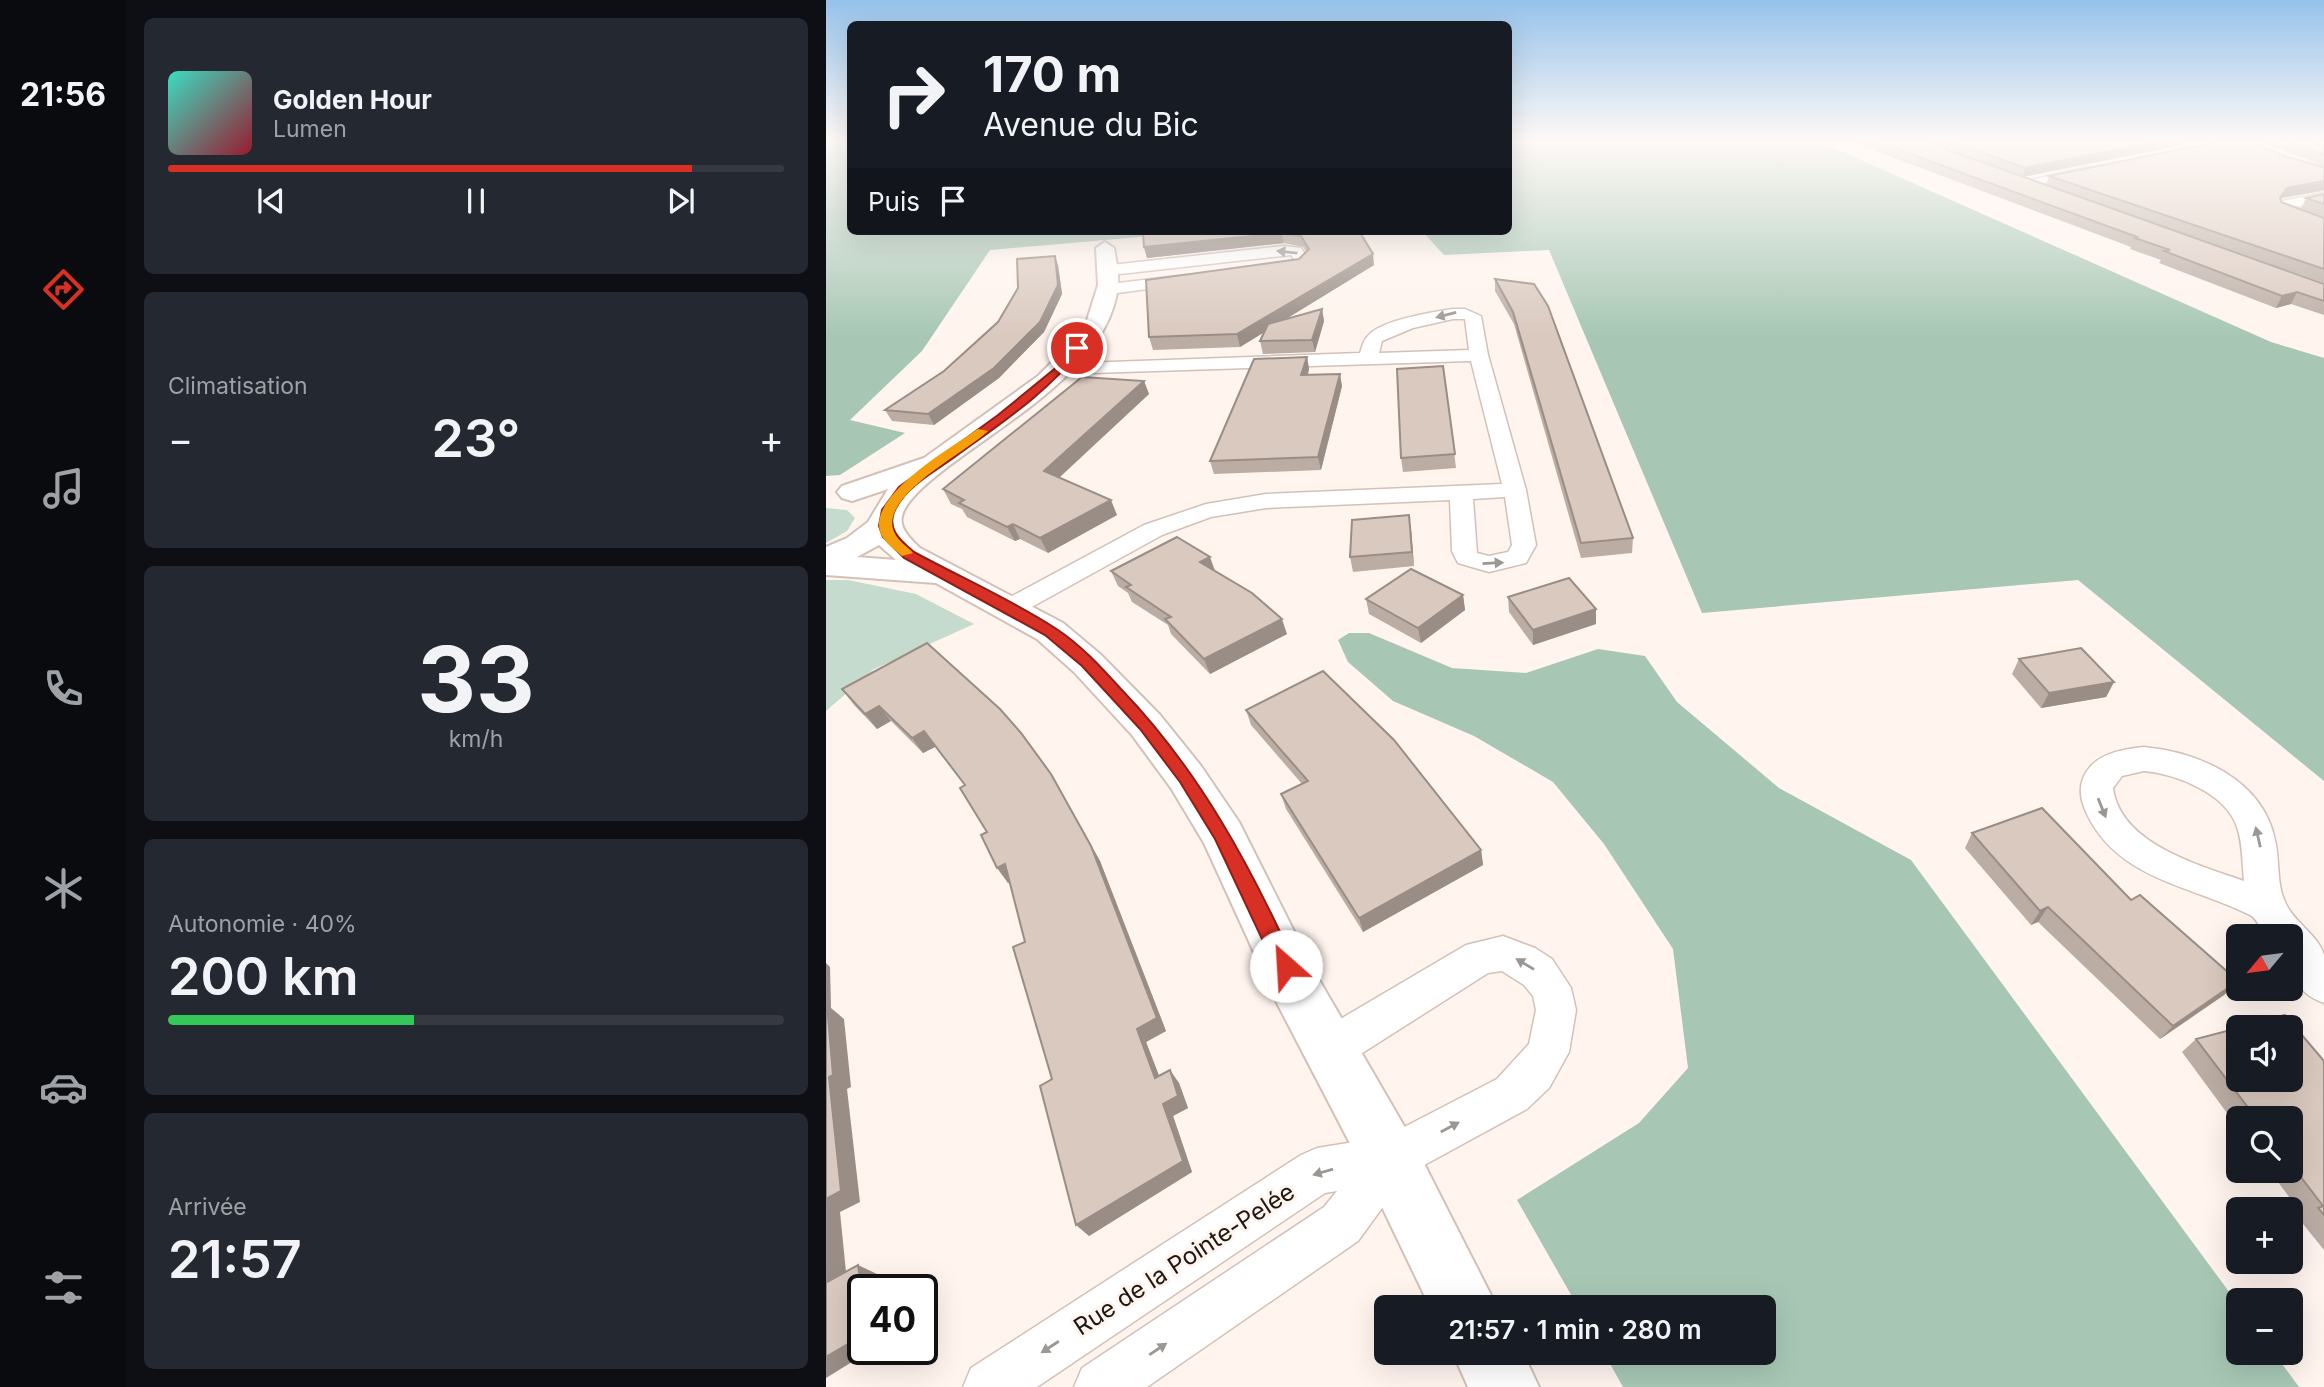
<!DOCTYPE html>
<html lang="fr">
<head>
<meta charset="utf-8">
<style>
  :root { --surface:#171b24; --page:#242831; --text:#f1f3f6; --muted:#9ea1a6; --line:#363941; --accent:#d93025 }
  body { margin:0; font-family:Inter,sans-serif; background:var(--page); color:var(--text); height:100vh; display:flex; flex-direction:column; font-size:26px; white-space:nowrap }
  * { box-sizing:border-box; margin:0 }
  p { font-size:23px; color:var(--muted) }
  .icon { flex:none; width:38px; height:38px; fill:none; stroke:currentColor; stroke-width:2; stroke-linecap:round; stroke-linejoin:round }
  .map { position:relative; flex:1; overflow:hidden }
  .details { display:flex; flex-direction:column; gap:18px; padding:18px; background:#0d0f14; width:700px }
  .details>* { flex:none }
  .banner { position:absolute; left:21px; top:21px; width:665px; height:214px; border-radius:10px; box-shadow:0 7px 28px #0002; background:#171b24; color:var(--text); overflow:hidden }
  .needle { width:46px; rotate:241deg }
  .controls { position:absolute; left:1400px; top:924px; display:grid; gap:14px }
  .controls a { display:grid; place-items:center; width:77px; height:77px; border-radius:10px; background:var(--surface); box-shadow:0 7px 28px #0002; font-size:35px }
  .speed { position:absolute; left:21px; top:1274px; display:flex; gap:14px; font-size:35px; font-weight:700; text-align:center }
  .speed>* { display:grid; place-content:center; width:91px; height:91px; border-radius:50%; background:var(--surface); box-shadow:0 7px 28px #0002; line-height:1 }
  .speed .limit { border:4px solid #111; border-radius:10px; background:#fff; color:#111 }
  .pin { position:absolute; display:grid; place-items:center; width:60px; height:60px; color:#fff; margin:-30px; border:4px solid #fff; border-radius:50%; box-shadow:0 2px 7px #0007 }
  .me { position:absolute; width:77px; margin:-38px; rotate:334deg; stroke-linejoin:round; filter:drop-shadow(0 0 5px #0008) }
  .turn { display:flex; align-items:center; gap:24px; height:147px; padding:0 21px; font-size:32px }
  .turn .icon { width:91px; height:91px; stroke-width:2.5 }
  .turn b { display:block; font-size:49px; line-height:60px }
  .then { display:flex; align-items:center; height:66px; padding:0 21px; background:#0003; gap:14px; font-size:26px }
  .big { font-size:52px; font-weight:600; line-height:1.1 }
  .details .widget { flex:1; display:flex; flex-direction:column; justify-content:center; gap:10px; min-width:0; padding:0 24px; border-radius:10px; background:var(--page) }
  .details .dial { align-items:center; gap:0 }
  .dial b { font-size:91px; line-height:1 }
  .song { display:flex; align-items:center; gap:21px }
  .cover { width:84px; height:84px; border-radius:10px; background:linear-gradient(135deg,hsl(170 70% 55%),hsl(350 70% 35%)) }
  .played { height:7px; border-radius:4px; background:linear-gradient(90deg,var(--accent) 85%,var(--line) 85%) }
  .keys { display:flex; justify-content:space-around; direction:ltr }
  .heat { display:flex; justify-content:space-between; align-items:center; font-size:38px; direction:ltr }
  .charge { height:10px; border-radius:5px; background:linear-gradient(90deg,#34c759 40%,var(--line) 0) }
  .trip { position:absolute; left:548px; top:1295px; width:402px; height:70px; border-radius:10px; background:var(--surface); box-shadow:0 7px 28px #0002; font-weight:600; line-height:70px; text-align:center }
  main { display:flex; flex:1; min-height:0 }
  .tabs { display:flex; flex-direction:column; width:126px; justify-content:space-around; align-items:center; background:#090b0e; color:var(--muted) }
  .tabs .icon { width:49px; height:49px }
  .tabs .on { color:var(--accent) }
  .tabs b { font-size:32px; color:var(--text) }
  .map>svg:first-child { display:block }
  .green { fill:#c5dbcd }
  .forest { fill:#a7c7b4 }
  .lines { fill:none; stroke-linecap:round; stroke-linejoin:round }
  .minor-casing { stroke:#d2c1b7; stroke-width:3 }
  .tertiary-casing { stroke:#d2c1b7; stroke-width:4 }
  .minor { fill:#fff; fill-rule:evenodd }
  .tertiary { fill:#fff; fill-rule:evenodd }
  .wall { fill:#bbada4 }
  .shaded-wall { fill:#998d86 }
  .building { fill:#dac9bf; stroke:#998d86; stroke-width:2 }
  .oneway { fill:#9a9795 }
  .route { fill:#d93025; stroke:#8d1f18; stroke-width:2 }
  .slow { fill:#f59e0b }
  .labels { text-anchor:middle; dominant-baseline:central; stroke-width:6; stroke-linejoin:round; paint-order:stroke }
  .near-street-label { font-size:24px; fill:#1e1814; stroke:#fff4ee }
</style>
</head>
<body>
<main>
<nav class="tabs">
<b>21:56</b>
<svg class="icon on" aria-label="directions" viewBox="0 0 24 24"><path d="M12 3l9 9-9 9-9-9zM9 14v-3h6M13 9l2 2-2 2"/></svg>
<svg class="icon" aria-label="music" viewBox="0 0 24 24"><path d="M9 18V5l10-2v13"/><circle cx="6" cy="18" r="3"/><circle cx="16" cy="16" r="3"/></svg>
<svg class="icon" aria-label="phone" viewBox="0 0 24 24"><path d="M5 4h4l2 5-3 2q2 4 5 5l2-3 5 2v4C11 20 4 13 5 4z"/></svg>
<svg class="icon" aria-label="climate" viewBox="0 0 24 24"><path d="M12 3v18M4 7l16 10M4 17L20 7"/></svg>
<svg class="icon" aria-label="car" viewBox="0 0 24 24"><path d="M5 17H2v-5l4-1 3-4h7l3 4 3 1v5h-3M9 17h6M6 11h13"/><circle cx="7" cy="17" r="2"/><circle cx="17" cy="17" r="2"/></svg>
<svg class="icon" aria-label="filters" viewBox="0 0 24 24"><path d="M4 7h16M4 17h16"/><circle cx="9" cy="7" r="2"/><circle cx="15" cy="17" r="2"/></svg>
</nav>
<section class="details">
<div class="widget">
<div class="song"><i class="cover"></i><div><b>Golden Hour</b><p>Lumen</p></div></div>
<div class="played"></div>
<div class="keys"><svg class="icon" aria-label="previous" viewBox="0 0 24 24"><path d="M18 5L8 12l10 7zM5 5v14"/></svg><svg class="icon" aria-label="pause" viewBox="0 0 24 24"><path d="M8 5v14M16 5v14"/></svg><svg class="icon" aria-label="next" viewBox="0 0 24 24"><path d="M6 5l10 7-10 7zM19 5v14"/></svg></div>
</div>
<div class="widget"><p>Climatisation</p>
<div class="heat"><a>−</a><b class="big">23°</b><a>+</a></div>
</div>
<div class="widget dial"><b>33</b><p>km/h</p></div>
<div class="widget"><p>Autonomie · 40%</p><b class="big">200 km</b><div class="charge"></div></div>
<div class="widget"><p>Arrivée</p><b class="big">21:57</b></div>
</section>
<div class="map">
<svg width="1498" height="1387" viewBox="0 0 1498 1387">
  <rect width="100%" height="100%" fill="#fff4ee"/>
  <!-- green -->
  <g class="green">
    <polygon points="0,508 21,510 29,518 21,531 0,543"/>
    <polygon points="0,580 22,580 90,594 148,624 48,669 0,711"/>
  </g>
  <!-- forest -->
  <g class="forest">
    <polygon points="0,141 24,141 24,231 383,231 164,250 96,351 24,420 79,433 14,475 0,476"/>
    <polygon points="683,141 992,141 1445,342 1498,358 1498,781 1252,580 876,613 723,250 618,255 596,231 682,231"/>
    <polygon points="523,633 543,633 626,668 700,673 772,649 819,656 851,702 953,788 1085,860 1412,1304 1412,1353 1448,1353 1473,1387 797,1387 778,1353 938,1353 938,1307 752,1307 691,1200 813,1123 862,1068 847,949 778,844 727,782 648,736 567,701 522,662 512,640"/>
  </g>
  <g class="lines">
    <defs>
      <g id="minor">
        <polygon points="1262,167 1266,168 1266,174 1193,188 1187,184"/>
        <polygon points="1498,193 1498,201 1465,208 1498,219 1498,228 1451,210 1456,201"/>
        <polygon points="458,246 475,248 483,260 475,268 441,275 436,273 436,267 465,261 468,259 465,255 285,275 277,270 285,265"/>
        <polygon points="360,275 368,280 366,283 284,294 276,289 284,284"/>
        <path d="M627 309H639L655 316 662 355 700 490 710 545 700 563 663 572 632 563 626 551 624 500 440 508 385 517 336 535 193 614 184 616 175 614 171 608 175 602 318 525 380 504 440 494 676 484 645 361 235 374 228 372 226 368 228 364 534 353C536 348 537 341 541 337 553 320 607 312 627 309ZM627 319H639L643 350 553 353 556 341 587 328ZM679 497 686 545 682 552 663 556 651 553 647 499Z"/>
        <path d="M1318 747C1373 752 1437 780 1449 840 1454 860 1450 885 1460 904 1468 922 1493 936 1498 955 1498 969 1498 989 1498 1003 1464 991 1465 967 1465 936H1439C1435 930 1431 918 1424 915 1365 885 1291 880 1260 812 1253 797 1252 781 1264 767 1277 752 1300 749 1318 747ZM1318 771C1350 774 1400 793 1411 827 1417 844 1416 863 1418 881 1373 865 1294 844 1287 788L1296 776Z"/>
        <polygon points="677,936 709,948 726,959 745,988 750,1010 743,1052 723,1088 701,1109 580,1175 532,1241 321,1387 248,1387 256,1368 498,1207 511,1191 499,1193 211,1387 137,1387 145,1368 475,1155 491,1148 559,1137 671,1079 703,1044 710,1010 707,996 698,985 676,971 662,973 519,1064 504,1070 489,1064 483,1049 489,1034 640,945"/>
      </g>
      <g id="tertiary">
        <path d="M279 242 288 248C290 260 293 274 292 285 283 378 150 435 91 493 68 517 72 528 94 548L237 623 274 654 334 715 375 766 413 822 488 971 585 1138 671 1307H604L543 1180 452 1005 378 843 345 788 306 735 248 672 211 639 110 583 0 575V547L21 538 42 522 62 489 26 501 16 498 11 492 16 486 98 458 212 376 242 346 261 320 272 285 270 248ZM53 545 70 560 31 557Z"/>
        <polygon points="627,1353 697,1353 713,1387 642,1387"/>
      </g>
    </defs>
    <!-- minor casing -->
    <use href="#minor" class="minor-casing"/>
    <!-- tertiary casing -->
    <use href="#tertiary" class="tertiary-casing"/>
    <!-- minor -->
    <use href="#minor" class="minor"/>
    <!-- tertiary -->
    <use href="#tertiary" class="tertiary"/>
  </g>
  <!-- wall -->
  <g class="wall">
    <polygon points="1023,141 1375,141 1197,177 1220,185 1223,176 1461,157 1498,167 1498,191 1456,198 1454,200 1455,202 1498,218 1498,283 1282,207 1498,284 1498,315 1465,304 1450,308 1333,263 1335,260 1304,249 1305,247"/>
    <polygon points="1431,141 1483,141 1498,145 1498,166"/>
    <polygon points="1498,194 1498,217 1475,209 1480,198"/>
    <polygon points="462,231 548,265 460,319 496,309 498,321 489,352 437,354 434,341 438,332 414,347 327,350 323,337 473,259 481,252 477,247 458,243 321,258 318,247 459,233"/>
    <polygon points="232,265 236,294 218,332 173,378 108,425 66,421 59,410 118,371"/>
    <polygon points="669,279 708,284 807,538 806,553 755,558 688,324 669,291"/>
    <polygon points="481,357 483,369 482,375 516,386 495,470 388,474 384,461"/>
    <polygon points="617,366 630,468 577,472 575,458"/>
    <polygon points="318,381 323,394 233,478 291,515 222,553 194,539 189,541 141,517 136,509 125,504 117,489"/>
    <polygon points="585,529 588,566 527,572 524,557"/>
    <polygon points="285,571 389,571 461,634 384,674 345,634 342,625 306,602 302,593 292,586"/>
    <polygon points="637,595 639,610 595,643 543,614 540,599"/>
    <polygon points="682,597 770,624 707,645 683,612"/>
    <polygon points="1193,659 1288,682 1280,697 1215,708 1186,674"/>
    <polygon points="16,689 225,774 274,861 340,1031 320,1042 333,1076 353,1083 362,1108 347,1116 366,1172 263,1236 226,1079 199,942 183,882 182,883 161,832 139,785 109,747 97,753 65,721 51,729 28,705"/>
    <polygon points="420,710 655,850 657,865 537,932 460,809 455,794 476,784 425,725"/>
    <polygon points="1146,833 1305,900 1412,981 1398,995 1334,1039 1212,922 1205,925 1139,848"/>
    <polygon points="1370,1039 1498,1061 1498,1250 1473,1219 1477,1216 1444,1171 1465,1171 1465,1118 1412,1118 1412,1128 1356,1052"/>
  </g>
  <!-- shaded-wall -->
  <g class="shaded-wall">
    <polygon points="1334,141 1375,141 1196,177 1199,168"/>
    <polygon points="1498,181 1498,190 1456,198 1449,209 1461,188"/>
    <polygon points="455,233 458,243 321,258 318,247"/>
    <polygon points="547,254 548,265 414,347 411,334"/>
    <polygon points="229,256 232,265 236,294 218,332 173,378 108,425 102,414"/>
    <polygon points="1471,292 1465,304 1450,308 1456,296"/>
    <polygon points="496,309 498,321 489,352 486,340"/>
    <polygon points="481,357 483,369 478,387 475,375"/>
    <polygon points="514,374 516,386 495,470 492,457"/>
    <polygon points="318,381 323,394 225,485 218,471"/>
    <polygon points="285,500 291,515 222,553 214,538"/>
    <polygon points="583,515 585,529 588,566 586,552"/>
    <polygon points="187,524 194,539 189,541 181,527"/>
    <polygon points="384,557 389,571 374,562"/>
    <polygon points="637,595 639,610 595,643 592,628"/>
    <polygon points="770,609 770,624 707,645 707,630"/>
    <polygon points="456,619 461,634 384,674 378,659"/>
    <polygon points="1288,682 1280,697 1215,708 1223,693"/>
    <polygon points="53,706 65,721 51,729 39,714"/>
    <polygon points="98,731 109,747 97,753 86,738"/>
    <polygon points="225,774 274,861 340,1031 320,1042 339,1091 329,1078 311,1029"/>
    <polygon points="655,850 657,865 537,932 533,918"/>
    <polygon points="179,864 190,879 182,883 171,868"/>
    <polygon points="1222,907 1212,922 1205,925 1214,911"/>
    <polygon points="0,963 4,967 5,1008 18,1019 25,1087 21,1089 34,1202 14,1212 22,1292 1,1282 0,1265 0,1199 3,1077 0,1020"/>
    <polygon points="1412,981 1398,995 1334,1039 1347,1026"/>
    <polygon points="344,1070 353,1083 362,1108 347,1116 366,1172 263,1236 250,1225 337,1104"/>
    <polygon points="32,1265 51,1274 54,1290 37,1290 37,1349 47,1349 0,1378 0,1357 23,1302"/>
  </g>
  <!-- building -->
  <g class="building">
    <polygon points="1049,141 1097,141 1498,284 1498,301 1471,292 1456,296 1338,251 1344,250 1309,238 1311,237"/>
    <polygon points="1124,141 1334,141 1199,168"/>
    <polygon points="1395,141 1423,141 1461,157 1498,167 1498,181 1461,188 1454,198 1455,202 1498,218 1498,269 1223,176"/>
    <polygon points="1460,141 1483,141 1498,145 1498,155"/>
    <polygon points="1498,194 1498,204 1480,198"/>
    <polygon points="346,231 458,231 459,233 462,231 533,231 547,254 411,334 323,337 320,280 473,259 483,249 475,236 455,233 318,247 317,234"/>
    <polygon points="229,256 232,285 214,322 168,368 102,414 59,410 118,371 172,322 192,288 191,259"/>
    <polygon points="669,279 708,284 722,306 807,538 755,543 687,312"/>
    <polygon points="496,309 486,340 434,341 442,324"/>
    <polygon points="481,357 475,375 514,374 492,457 384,461 428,359"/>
    <polygon points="617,366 629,454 575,458 571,369"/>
    <polygon points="256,377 318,381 218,471 285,500 214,538 187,524 181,527 133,503 138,500 117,489"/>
    <polygon points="583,515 586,552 524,557 526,520"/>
    <polygon points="351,537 384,557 374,562 426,593 456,619 378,659 339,619 345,617 300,587 305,585 285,571"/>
    <polygon points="585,569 637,595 592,628 540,599"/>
    <polygon points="743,578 770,609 707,630 682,597"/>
    <polygon points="101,643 174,709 195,733 225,774 265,846 331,1018 311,1029 329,1078 344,1070 352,1096 337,1104 357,1161 250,1225 214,1086 226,1079 187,947 199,942 179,864 171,868 155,835 161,832 134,788 139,785 98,731 86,738 53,706 39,714 16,689"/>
    <polygon points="1255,648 1288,682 1223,693 1193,659"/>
    <polygon points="497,671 568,740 655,850 533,918 455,794 482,781 420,710"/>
    <polygon points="1216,808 1305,900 1314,895 1412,981 1347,1026 1222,907 1214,911 1146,833"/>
    <polygon points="1,1005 7,1075 3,1077 15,1191 0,1199 0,1006"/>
    <polygon points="1459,1015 1498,1061 1498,1215 1492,1208 1497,1206 1465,1164 1465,1118 1430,1118 1370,1039 1412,1028 1412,1080 1465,1080 1465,1027 1415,1027"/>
    <polygon points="0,1265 1,1282 32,1265 36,1295 23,1302 27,1341 0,1357"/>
  </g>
  <!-- one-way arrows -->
  <defs><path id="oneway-solid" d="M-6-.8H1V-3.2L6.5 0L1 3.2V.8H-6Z" transform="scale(1.75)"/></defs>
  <g class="oneway">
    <use href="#oneway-solid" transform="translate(461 252) rotate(-174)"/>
    <use href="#oneway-solid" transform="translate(620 315) rotate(166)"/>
    <use href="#oneway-solid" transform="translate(667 563) rotate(-3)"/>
    <use href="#oneway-solid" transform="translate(1276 808) rotate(68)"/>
    <use href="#oneway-solid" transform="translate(1432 837) rotate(-103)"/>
    <use href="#oneway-solid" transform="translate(699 964) rotate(-149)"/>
    <use href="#oneway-solid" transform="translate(624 1127) rotate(-28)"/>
    <use href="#oneway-solid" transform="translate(497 1172) rotate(164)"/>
    <use href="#oneway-solid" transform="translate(224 1347) rotate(147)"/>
    <use href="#oneway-solid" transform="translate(332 1349) rotate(-34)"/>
  </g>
  <!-- sky -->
  <linearGradient id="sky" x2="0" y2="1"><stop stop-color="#96c2eb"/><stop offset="0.42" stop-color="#fffaf7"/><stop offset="1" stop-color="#fffaf7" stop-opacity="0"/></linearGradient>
  <rect width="1498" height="336" fill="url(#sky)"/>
  <!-- route -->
  <path class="route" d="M248 346 256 348C223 392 174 424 130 456 110 471 82 485 70 508 59 528 74 540 88 552 134 577 184 599 229 628 254 644 275 667 295 689 373 770 424 865 470 966L467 973 460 976 452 973 389 839 354 782 314 729 256 666 219 635 78 558 57 537 53 526 56 510 73 487 172 415 232 366Z"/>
  <!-- slow -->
  <path class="slow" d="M152 429 162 431C141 452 49 497 69 534 72 541 82 547 87 553L76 556C67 548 54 540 53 526 51 490 126 447 152 429Z"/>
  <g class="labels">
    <!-- near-street labels -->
    <g class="near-street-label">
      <text transform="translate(358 1259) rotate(-33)">Rue de la Pointe-Pelée</text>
    </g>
  </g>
</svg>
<div class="controls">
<a><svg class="needle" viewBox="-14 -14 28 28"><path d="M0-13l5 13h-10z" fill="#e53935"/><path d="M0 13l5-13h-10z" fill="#9ea1a6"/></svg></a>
<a><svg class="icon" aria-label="sound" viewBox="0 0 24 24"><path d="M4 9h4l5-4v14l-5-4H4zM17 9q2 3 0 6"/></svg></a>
<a><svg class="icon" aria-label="search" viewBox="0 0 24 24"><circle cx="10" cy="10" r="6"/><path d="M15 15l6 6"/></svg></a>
<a>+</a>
<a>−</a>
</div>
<div class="speed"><div class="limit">40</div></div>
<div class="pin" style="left:251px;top:348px;background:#d93025"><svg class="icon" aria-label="arrive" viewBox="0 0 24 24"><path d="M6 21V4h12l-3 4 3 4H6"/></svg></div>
<svg class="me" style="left:460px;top:966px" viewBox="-20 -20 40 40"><circle r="19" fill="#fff"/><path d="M0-13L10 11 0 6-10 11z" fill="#d93025"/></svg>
<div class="trip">21:57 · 1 min · 280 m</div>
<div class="banner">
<div class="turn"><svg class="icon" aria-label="right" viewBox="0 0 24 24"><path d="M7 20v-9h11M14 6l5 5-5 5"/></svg><div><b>170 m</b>Avenue du Bic</div></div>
<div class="then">Puis<svg class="icon" aria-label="arrive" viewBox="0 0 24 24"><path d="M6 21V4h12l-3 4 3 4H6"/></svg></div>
</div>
</div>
</main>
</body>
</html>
